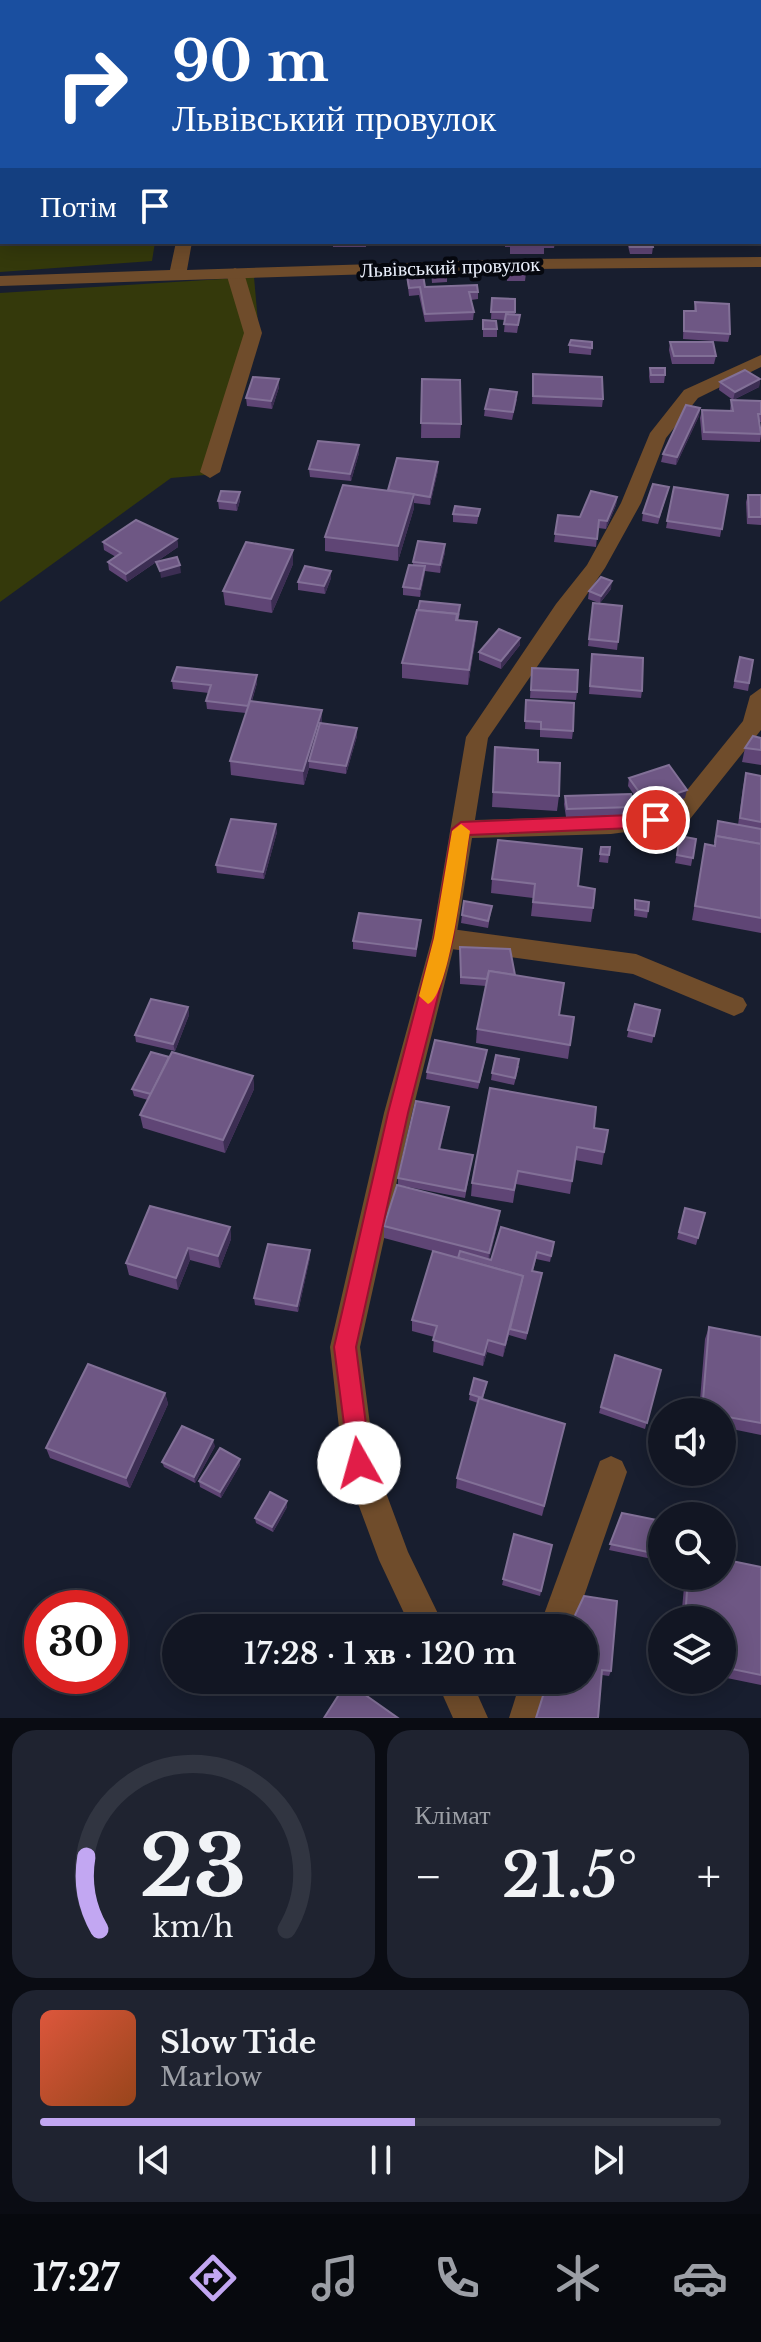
<!DOCTYPE html>
<html lang="uk">
<head>
<meta charset="utf-8">
<style>
  :root { --surface:#121623; --page:#1f2330; --text:#f1f3f6; --muted:#9c9fa6; --line:#313541; --accent:#c2a7f2 }
  body { margin:0; font-family:"Libre Baskerville",serif; background:var(--page); color:var(--text); height:100vh; display:flex; flex-direction:column; font-size:30px; white-space:nowrap }
  * { box-sizing:border-box; margin:0 }
  p { font-size:26px; color:var(--muted) }
  .icon { flex:none; width:44px; height:44px; fill:none; stroke:currentColor; stroke-width:2; stroke-linecap:round; stroke-linejoin:round }
  .map { position:relative; height:1718px; overflow:hidden }
  .drawer { display:flex; flex-direction:column; gap:12px; padding:12px; background:#0a0c13; flex:1 }
  .drawer>* { flex:none }
  .guide { position:absolute; left:0px; top:0px; width:762px; height:244px; box-shadow:0 4px 20px #0003,0 0 0 2px var(--line); background:#1a4fa0; color:#fff; overflow:hidden }
  .tools { position:absolute; left:648px; top:1398px; display:grid; gap:16px }
  .tools a { display:grid; place-items:center; width:88px; height:88px; border-radius:50%; background:var(--surface); box-shadow:0 4px 20px #0003,0 0 0 2px var(--line); font-size:40px }
  .speed { position:absolute; left:24px; top:1590px; display:flex; gap:16px; font-size:40px; font-weight:700; text-align:center }
  .speed>* { display:grid; place-content:center; width:104px; height:104px; border-radius:50%; background:var(--surface); box-shadow:0 4px 20px #0003,0 0 0 2px var(--line); line-height:1 }
  .speed .limit { border:12px solid #d22; background:#fff; color:#111 }
  .pin { position:absolute; display:grid; place-items:center; width:68px; height:68px; color:#fff; margin:-34px; border:4px solid #fff; border-radius:50%; box-shadow:0 2px 8px #0007 }
  .me { position:absolute; width:88px; margin:-44px; rotate:353deg; stroke-linejoin:round; filter:drop-shadow(0 0 6px #0008) }
  .turn { display:flex; align-items:center; gap:28px; height:168px; padding:0 40px; font-size:36px }
  .turn .icon { width:104px; height:104px; stroke-width:2.5 }
  .turn b { display:block; font-size:56px; line-height:68px }
  .then { display:flex; align-items:center; height:76px; padding:0 40px; background:#0003; gap:16px; font-size:30px }
  .big { font-size:60px; font-weight:600; line-height:1.1 }
  .drawer .card { flex:1; display:flex; flex-direction:column; justify-content:center; gap:12px; min-width:0; padding:0 28px; border-radius:24px; background:var(--page) }
  .drawer .dial { align-items:center; gap:0 }
  .dial svg { height:208px; overflow:visible; fill:none; stroke:var(--line); stroke-width:7; stroke-linecap:round; text-anchor:middle }
  .dial text { fill:var(--text); stroke:none }
  .song { display:flex; align-items:center; gap:24px }
  .cover { width:96px; height:96px; border-radius:12px; background:linear-gradient(135deg,hsl(10 70% 55%),hsl(20 70% 35%)) }
  .played { height:8px; border-radius:4px; background:linear-gradient(90deg,var(--accent) 55%,var(--line) 55%) }
  .keys { display:flex; justify-content:space-around; direction:ltr }
  .heat { display:flex; justify-content:space-between; align-items:center; font-size:44px; direction:ltr }
  .drawer .tiles { flex:1; display:grid; gap:12px; grid-template-columns:1fr 1fr }
  .card:last-child { grid-column:span 2 }
  .trip { position:absolute; left:162px; top:1614px; width:436px; height:80px; border-radius:40px; background:var(--surface); box-shadow:0 4px 20px #0003,0 0 0 2px var(--line); font-weight:600; line-height:80px; text-align:center }
  .menu { display:flex; height:128px; justify-content:space-around; align-items:center; background:#07090e; color:var(--muted) }
  .menu .icon { width:56px; height:56px }
  .menu .current { color:var(--accent) }
  .menu b { font-size:36px; color:var(--text) }
  .map>svg:first-child { display:block }
  .green { fill:#34390b }
  .lines { fill:none; stroke-linecap:round; stroke-linejoin:round }
  .service { fill:#6f4c2b; fill-rule:evenodd }
  .minor { fill:#6f4c2b; fill-rule:evenodd }
  .wall { fill:#5f4575 }
  .shaded-wall { fill:#3c2e53 }
  .building { fill:#6e5784; stroke:#827097; stroke-width:2 }
  .route { fill:#e11d48; stroke:#92132f; stroke-width:2 }
  .slow { fill:#f59e0b }
  .labels { text-anchor:middle; dominant-baseline:central; stroke-width:8; stroke-linejoin:round; paint-order:stroke }
  .far-street-label { font-size:20px; fill:#ecf1fd; stroke:#06080f }
</style>
</head>
<body>
<div class="map">
<svg width="761" height="1718" viewBox="0 0 761 1718">
  <rect width="100%" height="100%" fill="#181e2f"/>
  <!-- green -->
  <g class="green">
    <polygon points="0,0 210,0 2,2 2,242 155,242 152,261 0,272"/>
    <polygon points="254,277 259,334 216,474 171,478 0,602 0,293"/>
  </g>
  <g class="lines">
    <!-- service -->
    <g class="service">
      <polygon points="235,268 244,273 262,333 220,472 210,478 200,472 244,333 226,273"/>
      <polygon points="444,928 636,954 743,998 747,1005 743,1012 734,1016 633,974 444,948 435,945 432,938 435,931"/>
      <polygon points="611,1456 622,1461 627,1472 573,1628 539,1628 600,1461"/>
      <polygon points="521,1680 555,1680 543,1718 509,1718"/>
    </g>
    <!-- minor -->
    <g class="minor">
      <rect x="236" y="0" width="14" height="2"/>
      <rect x="690" y="0" width="14" height="2"/>
      <rect x="0" y="150" width="2" height="10"/>
      <polygon points="176,242 192,242 187,270 531,259 761,257 761,267 531,269 0,286 0,276 170,270"/>
      <polygon points="761,355 761,367 698,398 666,438 641,503 605,568 488,738 475,820 611,816 671,810 743,721 750,696 761,688 761,730 686,824 611,834 472,838 456,938 412,1113 360,1347 375,1463 408,1552 445,1628 411,1628 379,1560 343,1463 330,1347 384,1113 432,938 466,737 556,604 587,565 621,503 650,433 684,390"/>
      <polygon points="436,1680 471,1680 488,1718 453,1718"/>
    </g>
  </g>
  <!-- wall -->
  <g class="wall">
    <rect x="155" y="0" width="23" height="2"/>
    <polygon points="588,0 662,0 662,2 589,2"/>
    <rect x="333" y="242" width="33" height="5"/>
    <polygon points="505,242 555,242 554,248 544,248 544,254 510,254 510,247 505,247"/>
    <polygon points="627,242 652,242 653,247 652,254 630,254"/>
    <polygon points="507,267 526,273 525,281 507,281"/>
    <polygon points="406,270 425,287 478,292 478,299 471,300 474,312 473,320 425,322 419,295 409,296"/>
    <polygon points="431,270 447,275 447,282 432,283"/>
    <polygon points="492,298 515,299 515,314 520,315 517,333 504,332 505,320 491,319"/>
    <polygon points="695,302 730,334 728,342 683,339 684,311 694,311"/>
    <polygon points="483,320 497,329 497,337 483,337"/>
    <polygon points="592,342 591,355 569,353 569,345"/>
    <polygon points="670,342 716,356 714,364 672,364 669,350"/>
    <polygon points="650,368 665,375 664,383 650,383 649,376"/>
    <polygon points="279,379 279,387 272,409 247,406 246,398"/>
    <polygon points="422,379 461,424 460,438 421,438"/>
    <polygon points="760,379 759,387 733,400 719,390 720,382"/>
    <polygon points="533,382 603,399 602,407 532,404"/>
    <polygon points="517,399 512,420 484,416 485,409"/>
    <polygon points="731,400 761,401 761,422 759,422 761,435 760,442 702,440 700,418 702,410 730,411"/>
    <polygon points="700,408 699,416 676,465 661,462 663,454"/>
    <polygon points="359,453 351,481 310,477 309,469"/>
    <polygon points="438,462 438,470 430,505 414,503 414,508 398,561 325,551 325,537 388,490"/>
    <polygon points="669,487 658,524 642,521 643,513"/>
    <polygon points="674,487 728,495 720,537 666,528"/>
    <polygon points="748,495 761,495 761,525 747,524 746,502"/>
    <polygon points="617,497 616,505 606,529 598,528 596,547 554,542 558,515 580,517"/>
    <polygon points="240,500 237,511 219,509 218,501"/>
    <polygon points="480,509 477,524 453,522 453,514"/>
    <polygon points="177,539 178,547 127,582 109,570 108,562 116,557 104,550 103,542"/>
    <polygon points="445,552 440,573 425,571 420,597 403,595 403,587 413,565 413,562"/>
    <polygon points="293,564 272,613 225,605 223,591"/>
    <polygon points="331,571 331,578 325,594 298,590 298,582"/>
    <polygon points="611,589 600,603 622,606 617,650 588,646 593,603 599,603 588,599 589,591"/>
    <polygon points="460,613 458,621 477,622 476,637 468,685 402,678 402,663"/>
    <polygon points="520,638 520,645 501,669 479,660 479,652"/>
    <polygon points="740,657 753,660 748,691 733,688"/>
    <polygon points="591,662 642,691 641,698 589,694"/>
    <polygon points="532,668 577,692 576,700 530,698"/>
    <polygon points="257,675 257,683 252,701 322,724 357,728 357,736 346,774 309,768 304,785 231,775 230,761 246,713 207,709 206,701 209,693 173,689 172,681"/>
    <polygon points="526,700 573,731 572,739 540,737 540,730 525,729"/>
    <polygon points="761,738 761,765 742,762 745,748"/>
    <polygon points="495,747 538,762 559,796 557,811 492,807"/>
    <polygon points="746,773 761,776 761,933 692,920 705,844 714,846 718,821 738,825 743,787"/>
    <polygon points="629,778 685,798 645,811 628,786"/>
    <polygon points="565,796 633,807 632,815 566,817 564,804"/>
    <polygon points="277,832 264,879 217,873 216,865"/>
    <polygon points="680,836 696,839 691,866 675,863"/>
    <polygon points="601,847 610,847 608,863 599,862"/>
    <polygon points="492,879 578,886 593,908 591,922 531,916 533,898 491,893"/>
    <polygon points="635,900 648,911 647,918 634,916"/>
    <polygon points="492,906 488,928 461,923 462,915"/>
    <polygon points="421,920 416,957 353,949 353,941"/>
    <polygon points="460,954 515,975 559,1015 574,1017 568,1059 476,1043 477,1029 486,986 460,984"/>
    <polygon points="635,1004 660,1010 652,1043 627,1037"/>
    <polygon points="188,1007 189,1015 175,1051 136,1042 135,1035"/>
    <polygon points="169,1057 253,1076 254,1089 225,1153 143,1128 140,1115 148,1100 134,1096 132,1089"/>
    <polygon points="486,1057 478,1089 426,1079 427,1072"/>
    <polygon points="519,1066 514,1085 491,1080 492,1073"/>
    <polygon points="449,1107 440,1149 473,1155 465,1198 398,1185 398,1178"/>
    <polygon points="594,1128 608,1130 602,1165 575,1160 570,1194 516,1184 513,1203 471,1196 472,1183"/>
    <polygon points="685,1208 705,1213 696,1245 677,1239"/>
    <polygon points="500,1211 498,1223 489,1259 554,1242 550,1262 536,1259 533,1271 542,1273 526,1340 509,1335 509,1334 503,1357 487,1352 483,1366 433,1352 434,1337 412,1331 412,1320 459,1258 384,1238 384,1226"/>
    <polygon points="230,1227 231,1239 220,1268 190,1260 178,1290 129,1275 126,1263"/>
    <polygon points="310,1257 298,1312 255,1305 254,1298"/>
    <polygon points="709,1327 761,1337 761,1435 722,1427 722,1412 699,1412 705,1339"/>
    <polygon points="615,1355 661,1370 645,1429 599,1413"/>
    <polygon points="487,1382 483,1399 565,1424 542,1516 456,1488 457,1478 478,1403 469,1400 470,1394"/>
    <polygon points="165,1393 168,1404 130,1488 50,1458 46,1448"/>
    <polygon points="215,1446 195,1483 164,1467 162,1462"/>
    <polygon points="240,1459 240,1465 221,1498 200,1487 199,1481"/>
    <polygon points="287,1501 287,1507 273,1532 256,1523 255,1518"/>
    <polygon points="622,1513 662,1521 662,1561 609,1550"/>
    <polygon points="514,1534 552,1545 540,1596 502,1585"/>
    <polygon points="761,1567 761,1685 722,1677 722,1620 681,1620 685,1576 722,1576"/>
    <polygon points="584,1628 611,1671 609,1676 602,1675"/>
  </g>
  <!-- shaded-wall -->
  <g class="shaded-wall">
    <polygon points="279,379 279,387 272,409 271,401"/>
    <polygon points="760,379 759,387 733,400 735,392"/>
    <polygon points="700,408 699,416 676,465 677,457"/>
    <polygon points="359,445 359,453 351,481 350,474"/>
    <polygon points="438,462 438,470 430,505 430,497"/>
    <polygon points="240,492 240,500 237,511 236,503"/>
    <polygon points="414,494 414,508 398,561 398,546"/>
    <polygon points="617,497 616,505 606,529 607,521"/>
    <polygon points="177,539 178,547 127,582 126,574"/>
    <polygon points="445,544 445,552 440,573 440,565"/>
    <polygon points="293,550 293,564 272,613 271,599"/>
    <polygon points="180,565 181,573 161,578 160,571"/>
    <polygon points="425,566 425,574 420,597 420,589"/>
    <polygon points="331,571 331,578 325,594 324,586"/>
    <polygon points="612,581 611,589 600,603 601,596"/>
    <polygon points="477,622 476,637 468,685 469,670"/>
    <polygon points="520,638 520,645 501,669 501,661"/>
    <polygon points="257,675 257,683 248,713 248,706"/>
    <polygon points="322,710 322,725 309,761 309,768 304,785 303,771"/>
    <polygon points="357,728 357,736 346,774 346,766"/>
    <polygon points="687,790 685,798 645,811 647,803"/>
    <polygon points="276,824 277,832 264,879 263,872"/>
    <polygon points="188,1007 189,1015 175,1051 173,1044"/>
    <polygon points="253,1076 254,1089 225,1153 223,1140"/>
    <polygon points="449,1107 448,1114 439,1156 439,1149"/>
    <polygon points="500,1211 498,1223 488,1265 489,1253"/>
    <polygon points="230,1227 231,1239 220,1268 218,1256"/>
    <polygon points="188,1248 190,1260 178,1290 176,1278"/>
    <polygon points="310,1250 310,1257 298,1312 297,1306"/>
    <polygon points="523,1276 509,1334 503,1357 505,1345"/>
    <polygon points="488,1340 487,1352 483,1366 484,1355"/>
    <polygon points="165,1393 168,1404 130,1488 126,1478"/>
    <polygon points="213,1440 215,1446 195,1483 194,1477"/>
    <polygon points="240,1459 240,1465 221,1498 220,1492"/>
    <polygon points="287,1501 287,1507 273,1532 272,1527"/>
  </g>
  <!-- building -->
  <g class="building">
    <rect x="289" y="0" width="38" height="2"/>
    <polygon points="0,157 2,158 2,170 0,170"/>
    <polygon points="629,242 652,242 653,247 630,247"/>
    <polygon points="507,267 525,267 526,273 507,273"/>
    <polygon points="422,269 425,287 477,285 478,292 469,292 474,312 425,314 420,287 409,288 406,270"/>
    <polygon points="446,269 447,275 432,276 431,270"/>
    <polygon points="492,298 515,299 515,312 491,312"/>
    <polygon points="695,302 729,304 730,334 684,331 684,311 696,311"/>
    <polygon points="506,314 520,315 518,325 504,324"/>
    <polygon points="483,320 496,321 497,329 483,329"/>
    <polygon points="571,340 592,342 592,348 569,345"/>
    <polygon points="670,342 713,342 716,356 674,356"/>
    <polygon points="650,368 665,368 665,375 651,375"/>
    <polygon points="745,370 760,379 735,392 720,382"/>
    <polygon points="533,374 602,377 603,399 533,396"/>
    <polygon points="253,377 279,379 271,401 246,398"/>
    <polygon points="422,379 460,380 461,424 421,423"/>
    <polygon points="490,389 517,392 513,412 485,409"/>
    <polygon points="731,400 761,401 761,414 758,414 761,434 704,432 702,410 733,411"/>
    <polygon points="686,405 700,408 677,457 663,454"/>
    <polygon points="318,441 359,445 350,474 309,469"/>
    <polygon points="397,458 438,462 430,497 388,490"/>
    <polygon points="653,484 669,487 659,517 643,513"/>
    <polygon points="343,485 414,494 398,546 325,537"/>
    <polygon points="674,487 728,495 722,529 667,521"/>
    <polygon points="221,491 240,492 236,503 218,501"/>
    <polygon points="591,491 617,497 607,521 599,520 597,539 555,534 558,515 580,517"/>
    <polygon points="748,495 761,495 761,517 749,517"/>
    <polygon points="455,506 480,509 478,516 453,514"/>
    <polygon points="136,520 177,539 126,574 108,562 121,553 103,542"/>
    <polygon points="418,541 445,544 440,565 413,562"/>
    <polygon points="246,542 293,550 271,599 223,591"/>
    <polygon points="177,557 180,565 160,571 156,562"/>
    <polygon points="409,565 425,566 420,589 403,587"/>
    <polygon points="305,566 331,571 324,586 298,582"/>
    <polygon points="601,577 612,581 601,596 589,591"/>
    <polygon points="420,601 460,605 457,620 457,614 418,610"/>
    <polygon points="593,603 622,606 618,642 589,639"/>
    <polygon points="417,610 457,614 456,620 477,622 469,670 402,663"/>
    <polygon points="499,629 520,638 501,661 479,652"/>
    <polygon points="592,654 643,658 642,691 590,686"/>
    <polygon points="740,657 753,660 749,683 735,681"/>
    <polygon points="177,667 257,675 248,706 206,701 211,685 172,681"/>
    <polygon points="532,668 578,670 577,692 531,690"/>
    <polygon points="526,700 574,703 573,731 541,729 541,722 525,721"/>
    <polygon points="250,701 322,710 303,771 230,761"/>
    <polygon points="320,723 357,728 346,766 309,761"/>
    <polygon points="753,736 761,738 761,750 745,748"/>
    <polygon points="495,747 538,750 538,762 560,763 559,796 493,792"/>
    <polygon points="669,765 687,790 647,803 629,778"/>
    <polygon points="746,773 761,776 761,822 740,818"/>
    <polygon points="631,794 633,807 567,809 565,796"/>
    <polygon points="231,819 276,824 263,872 216,865"/>
    <polygon points="718,821 761,829 761,844 716,836 715,843"/>
    <polygon points="680,836 696,839 693,858 677,855"/>
    <polygon points="716,836 761,844 761,918 695,906 705,844 715,846"/>
    <polygon points="498,840 582,849 578,886 595,889 593,908 533,902 535,884 492,879"/>
    <polygon points="601,847 610,847 609,855 600,854"/>
    <polygon points="635,900 649,902 648,911 635,909"/>
    <polygon points="464,901 492,906 488,921 462,915"/>
    <polygon points="359,913 421,920 416,949 353,941"/>
    <polygon points="460,947 510,949 515,975 489,971 487,979 461,977"/>
    <polygon points="489,971 564,983 559,1015 574,1017 570,1045 477,1029"/>
    <polygon points="151,999 188,1007 173,1044 135,1035"/>
    <polygon points="635,1004 660,1010 654,1036 628,1030"/>
    <polygon points="435,1040 487,1050 479,1082 427,1072"/>
    <polygon points="151,1052 169,1057 151,1094 132,1089"/>
    <polygon points="172,1052 253,1076 223,1140 140,1115"/>
    <polygon points="496,1055 519,1059 515,1078 492,1073"/>
    <polygon points="490,1088 596,1107 594,1128 608,1130 604,1152 577,1147 572,1181 518,1171 514,1190 472,1183"/>
    <polygon points="416,1101 449,1107 439,1149 473,1155 465,1191 398,1178"/>
    <polygon points="397,1185 500,1211 489,1253 384,1226"/>
    <polygon points="150,1206 230,1227 218,1256 188,1248 176,1278 126,1263"/>
    <polygon points="685,1208 705,1213 698,1238 679,1232"/>
    <polygon points="501,1227 554,1242 551,1256 537,1252 532,1271 542,1273 527,1333 510,1329 523,1276 458,1258 460,1251 491,1260"/>
    <polygon points="268,1244 310,1250 297,1306 254,1298"/>
    <polygon points="433,1251 523,1276 505,1345 488,1340 484,1355 433,1340 437,1326 412,1320"/>
    <polygon points="709,1327 761,1337 761,1423 722,1416 722,1412 702,1412"/>
    <polygon points="615,1355 661,1370 647,1423 601,1407"/>
    <polygon points="88,1364 165,1393 126,1478 46,1448"/>
    <polygon points="474,1378 487,1382 482,1398 470,1394"/>
    <polygon points="479,1398 565,1424 544,1506 457,1478"/>
    <polygon points="182,1426 213,1440 194,1477 162,1462"/>
    <polygon points="220,1448 240,1459 220,1492 199,1481"/>
    <polygon points="270,1492 287,1501 272,1527 255,1518"/>
    <polygon points="622,1513 662,1521 662,1555 610,1544"/>
    <polygon points="514,1534 552,1545 541,1591 503,1579"/>
    <polygon points="722,1559 761,1567 761,1675 722,1667 722,1620 685,1620 688,1576 722,1576"/>
    <polygon points="584,1596 617,1601 611,1671 602,1670 598,1718 536,1718 548,1680 584,1680 584,1628 569,1628"/>
    <polygon points="347,1682 398,1718 324,1718"/>
  </g>
  <!-- route -->
  <polygon class="route" points="656,814 665,820 656,827 469,835 453,938 408,1113 356,1347 371,1463 367,1471 359,1475 350,1471 334,1347 388,1113 434,938 452,829 461,822"/>
  <!-- slow -->
  <path class="slow" d="M461 824 470 831C465 859 450 997 428 1004L419 996 434 938 452 831Z"/>
  <g class="labels">
    <!-- far-street labels -->
    <g class="far-street-label">
      <text transform="translate(450 267) rotate(-2)">Львівський провулок</text>
    </g>
  </g>
</svg>
<div class="tools">
<a><svg class="icon" aria-label="sound" viewBox="0 0 24 24"><path d="M4 9h4l5-4v14l-5-4H4zM17 9q2 3 0 6"/></svg></a>
<a><svg class="icon" aria-label="search" viewBox="0 0 24 24"><circle cx="10" cy="10" r="6"/><path d="M15 15l6 6"/></svg></a>
<a><svg class="icon" aria-label="layers" viewBox="0 0 24 24"><path d="M12 4l9 5-9 5-9-5zM3 14l9 5 9-5"/></svg></a>
</div>
<div class="speed"><div class="limit">30</div></div>
<div class="pin" style="left:656px;top:820px;background:#d93025"><svg class="icon" aria-label="arrive" viewBox="0 0 24 24"><path d="M6 21V4h12l-3 4 3 4H6"/></svg></div>
<svg class="me" style="left:359px;top:1463px" viewBox="-20 -20 40 40"><circle r="19" fill="#fff"/><path d="M0-13L10 11 0 6-10 11z" fill="#e11d48"/></svg>
<div class="trip">17:28 · 1 хв · 120 m</div>
<div class="guide">
<div class="turn"><svg class="icon" aria-label="right" viewBox="0 0 24 24"><path d="M7 20v-9h11M14 6l5 5-5 5"/></svg><div><b>90 m</b>Львівський провулок</div></div>
<div class="then">Потім<svg class="icon" aria-label="arrive" viewBox="0 0 24 24"><path d="M6 21V4h12l-3 4 3 4H6"/></svg></div>
</div>
</div>
<section class="drawer">
<div class="tiles">
<div class="card dial"><svg viewBox="0 0 100 80">
<path d="M14 69A42 42 0 1 1 86 69"/>
<path d="M14 69A42 42 0 0 1 9 41" stroke="#c2a7f2"/>
<text x="50" y="56" font-size="32" font-weight="700">23</text>
<text x="50" y="72" font-size="11">km/h</text>
</svg></div>
<div class="card"><p>Клімат</p>
<div class="heat"><a>−</a><b class="big">21.5°</b><a>+</a></div>
</div>
<div class="card">
<div class="song"><i class="cover"></i><div><b>Slow Tide</b><p>Marlow</p></div></div>
<div class="played"></div>
<div class="keys"><svg class="icon" aria-label="previous" viewBox="0 0 24 24"><path d="M18 5L8 12l10 7zM5 5v14"/></svg><svg class="icon" aria-label="pause" viewBox="0 0 24 24"><path d="M8 5v14M16 5v14"/></svg><svg class="icon" aria-label="next" viewBox="0 0 24 24"><path d="M6 5l10 7-10 7zM19 5v14"/></svg></div>
</div>
</div>
</section>
<nav class="menu">
<b>17:27</b>
<svg class="icon current" aria-label="directions" viewBox="0 0 24 24"><path d="M12 3l9 9-9 9-9-9zM9 14v-3h6M13 9l2 2-2 2"/></svg>
<svg class="icon" aria-label="music" viewBox="0 0 24 24"><path d="M9 18V5l10-2v13"/><circle cx="6" cy="18" r="3"/><circle cx="16" cy="16" r="3"/></svg>
<svg class="icon" aria-label="phone" viewBox="0 0 24 24"><path d="M5 4h4l2 5-3 2q2 4 5 5l2-3 5 2v4C11 20 4 13 5 4z"/></svg>
<svg class="icon" aria-label="climate" viewBox="0 0 24 24"><path d="M12 3v18M4 7l16 10M4 17L20 7"/></svg>
<svg class="icon" aria-label="car" viewBox="0 0 24 24"><path d="M5 17H2v-5l4-1 3-4h7l3 4 3 1v5h-3M9 17h6M6 11h13"/><circle cx="7" cy="17" r="2"/><circle cx="17" cy="17" r="2"/></svg>
</nav>
</body>
</html>
